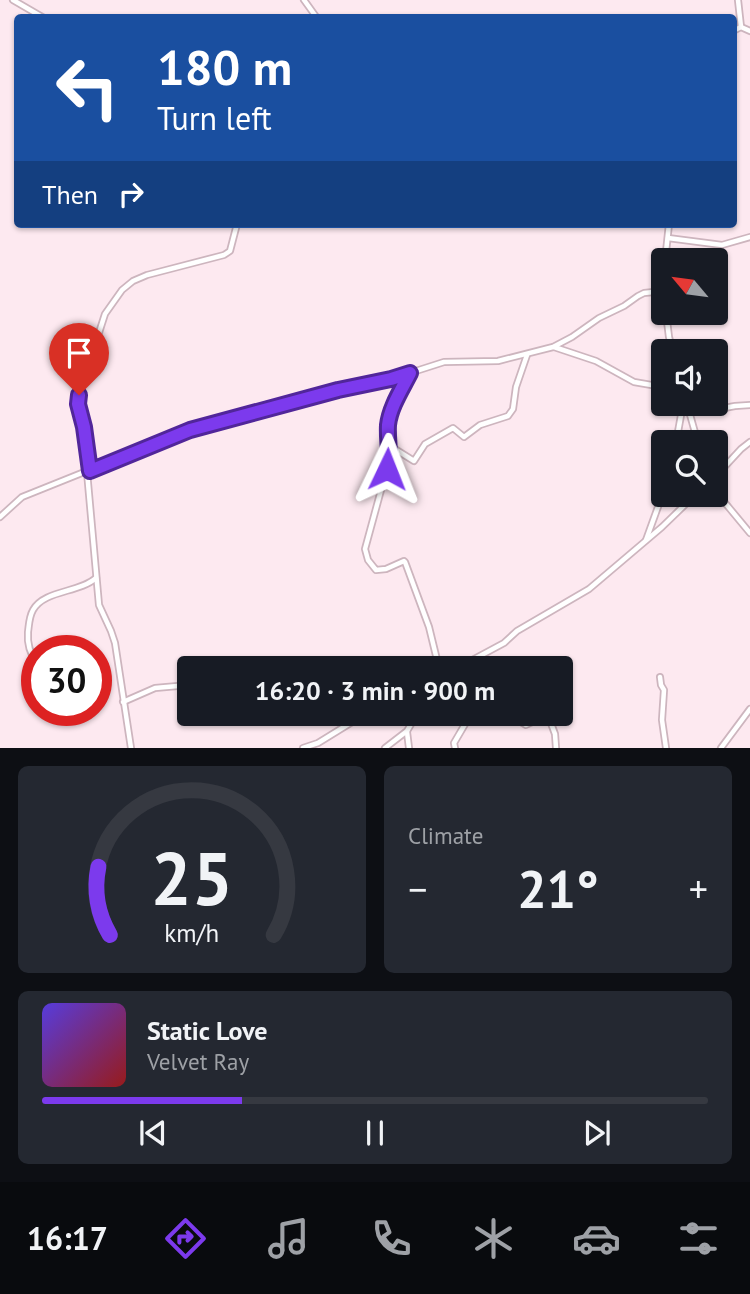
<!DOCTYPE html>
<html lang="en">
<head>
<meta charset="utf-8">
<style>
  :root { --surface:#171b24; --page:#242831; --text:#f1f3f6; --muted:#9ea1a6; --line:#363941; --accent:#7c3aed }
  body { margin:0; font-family:"PT Sans",sans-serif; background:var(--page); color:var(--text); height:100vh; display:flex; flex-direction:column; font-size:26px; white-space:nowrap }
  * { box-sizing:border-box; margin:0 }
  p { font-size:23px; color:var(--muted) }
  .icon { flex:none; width:38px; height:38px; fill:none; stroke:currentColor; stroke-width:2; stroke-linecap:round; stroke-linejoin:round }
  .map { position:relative; height:748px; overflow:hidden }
  .side { display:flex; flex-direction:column; gap:18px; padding:18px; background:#0d0f14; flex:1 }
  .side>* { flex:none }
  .guide { position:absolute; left:14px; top:14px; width:723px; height:214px; border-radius:7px; box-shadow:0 2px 5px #0004; background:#1a4fa0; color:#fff; overflow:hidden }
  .needle { width:46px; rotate:299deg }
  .tools { position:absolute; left:651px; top:248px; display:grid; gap:14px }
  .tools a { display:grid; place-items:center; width:77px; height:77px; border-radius:7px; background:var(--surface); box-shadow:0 2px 5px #0004; font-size:35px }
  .speed { position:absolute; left:21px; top:635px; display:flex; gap:14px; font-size:35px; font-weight:700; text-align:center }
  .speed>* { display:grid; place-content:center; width:91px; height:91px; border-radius:50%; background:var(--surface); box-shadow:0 2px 5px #0004; line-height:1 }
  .speed .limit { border:10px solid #d22; background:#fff; color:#111 }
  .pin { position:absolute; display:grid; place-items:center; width:60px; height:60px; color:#fff; margin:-72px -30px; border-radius:50% 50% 50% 0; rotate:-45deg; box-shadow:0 0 7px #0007 }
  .pin .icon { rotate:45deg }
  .me { position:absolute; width:77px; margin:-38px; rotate:2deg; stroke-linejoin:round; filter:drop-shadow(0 0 5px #0008) }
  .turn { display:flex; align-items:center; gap:24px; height:147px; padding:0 28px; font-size:32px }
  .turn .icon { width:91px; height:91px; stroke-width:2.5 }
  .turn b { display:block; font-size:49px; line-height:60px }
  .then { display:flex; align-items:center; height:66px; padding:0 28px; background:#0003; gap:14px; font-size:26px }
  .big { font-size:52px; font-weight:600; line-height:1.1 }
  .side .tile { flex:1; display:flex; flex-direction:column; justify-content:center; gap:10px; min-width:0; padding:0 24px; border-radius:10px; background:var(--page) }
  .side .dial { align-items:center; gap:0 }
  .dial svg { height:182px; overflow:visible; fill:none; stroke:var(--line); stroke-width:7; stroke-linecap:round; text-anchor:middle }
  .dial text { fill:var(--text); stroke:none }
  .song { display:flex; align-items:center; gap:21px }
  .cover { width:84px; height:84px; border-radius:10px; background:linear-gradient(135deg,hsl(250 70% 55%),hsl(0 70% 35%)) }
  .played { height:7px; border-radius:4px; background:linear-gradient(90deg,var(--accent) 30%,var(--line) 30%) }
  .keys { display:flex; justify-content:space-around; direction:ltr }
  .heat { display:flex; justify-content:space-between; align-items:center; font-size:38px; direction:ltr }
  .side .tiles { flex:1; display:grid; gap:18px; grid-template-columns:1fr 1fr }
  .tile:last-child { grid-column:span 2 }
  .trip { position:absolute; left:177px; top:656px; width:396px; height:70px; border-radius:7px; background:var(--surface); box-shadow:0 2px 5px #0004; font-weight:600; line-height:70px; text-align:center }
  .dock { display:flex; height:112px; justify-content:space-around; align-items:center; background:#090b0e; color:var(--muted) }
  .dock .icon { width:49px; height:49px }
  .dock .current { color:var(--accent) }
  .dock b { font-size:32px; color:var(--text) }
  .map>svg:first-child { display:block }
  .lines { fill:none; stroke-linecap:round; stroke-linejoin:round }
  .minor-casing { stroke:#cdb5be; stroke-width:8 }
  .minor { stroke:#fff; stroke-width:4.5 }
  .route-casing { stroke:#51269a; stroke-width:18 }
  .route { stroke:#7c3aed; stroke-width:12 }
</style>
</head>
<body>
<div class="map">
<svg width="750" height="748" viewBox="0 0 750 748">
  <rect width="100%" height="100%" fill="#fde9f0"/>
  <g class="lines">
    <defs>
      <g id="minor">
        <polyline points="13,0 44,18"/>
        <polyline points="304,0 317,18"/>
        <polyline points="738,0 741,27"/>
        <polyline points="733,31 741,27 750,31"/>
        <polyline points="668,238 722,245 750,237"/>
        <polyline points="665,261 669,224"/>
        <polyline points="666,313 669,337 673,352"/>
        <polyline points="554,347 596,361 634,382 663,387"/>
        <polyline points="410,374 391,414 388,423 390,457 365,549 368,560 376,570 386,569 404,561 405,562 429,627 439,668"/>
        <polyline points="687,404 698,443"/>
        <polyline points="688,408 703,412 735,406 750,405"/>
        <polyline points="676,443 683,404"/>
        <polyline points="390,446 414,461 425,444 453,428 464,437 480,425 508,416 513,409 516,387 527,355"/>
        <polyline points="90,471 84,427 78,404 79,395 105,314 122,290 133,281 147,275 224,255 230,251 237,224"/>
        <polyline points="87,472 99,605 111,631 115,643 131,748"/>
        <polyline points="716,476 741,449 750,442"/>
        <polyline points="716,492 750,533"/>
        <polyline points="0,517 22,497 189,430 338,390 391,379 444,362 498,361 553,347 572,337 599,318 624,306 638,296 644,293 663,291"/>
        <polyline points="646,540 663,493"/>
        <path d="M37 663C30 654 27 644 28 632 29 625 29 617 33 610 44 590 79 593 96 578"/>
        <polyline points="226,668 244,666 264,668"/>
        <polyline points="460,668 463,665 504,643 517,631 589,589 662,527 695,495"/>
        <polyline points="660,677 661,685 664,690 662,720 666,748"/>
        <polyline points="123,702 155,688 189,685"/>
        <polyline points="462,714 468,719 484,714"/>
        <polyline points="518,714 521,722 526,725 543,717 549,718 555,734 556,748"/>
        <polyline points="407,732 409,748"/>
        <polyline points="303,748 318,743 365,714"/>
        <polyline points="385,748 407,731 417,714"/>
        <polyline points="455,748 454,743 468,719"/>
        <polyline points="721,748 750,709"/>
      </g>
    </defs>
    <!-- minor casing -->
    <use href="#minor" class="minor-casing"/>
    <!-- minor -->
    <use href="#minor" class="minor"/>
  </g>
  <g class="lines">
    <defs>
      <path id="route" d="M79 395 78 404 84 427 90 471 190 430 338 390 391 379 410 373C402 389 390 407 388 425 387 441 391 451 387 469"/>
    </defs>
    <!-- route casing -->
    <use href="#route" class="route-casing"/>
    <!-- route -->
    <use href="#route" class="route"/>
  </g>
</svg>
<div class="tools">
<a><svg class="needle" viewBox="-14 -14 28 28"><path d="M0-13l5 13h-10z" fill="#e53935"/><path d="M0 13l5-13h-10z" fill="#9ea1a6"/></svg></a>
<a><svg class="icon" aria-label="sound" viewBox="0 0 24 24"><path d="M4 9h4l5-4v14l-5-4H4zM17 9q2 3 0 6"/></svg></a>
<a><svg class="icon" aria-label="search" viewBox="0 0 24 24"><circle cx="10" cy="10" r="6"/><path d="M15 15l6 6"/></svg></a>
</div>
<div class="speed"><div class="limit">30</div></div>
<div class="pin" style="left:79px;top:395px;background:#d93025"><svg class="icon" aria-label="arrive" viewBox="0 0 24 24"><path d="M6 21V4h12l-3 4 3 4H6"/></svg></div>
<svg class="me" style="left:387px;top:469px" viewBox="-20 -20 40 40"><path d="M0-17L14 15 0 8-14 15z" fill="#7c3aed" stroke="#fff" stroke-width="4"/></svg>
<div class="trip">16:20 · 3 min · 900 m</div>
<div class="guide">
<div class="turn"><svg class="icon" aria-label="left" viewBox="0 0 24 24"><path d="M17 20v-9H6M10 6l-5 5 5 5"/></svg><div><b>180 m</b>Turn left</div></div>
<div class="then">Then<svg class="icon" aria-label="right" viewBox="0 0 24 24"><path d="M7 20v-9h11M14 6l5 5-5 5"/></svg></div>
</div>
</div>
<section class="side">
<div class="tiles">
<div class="tile dial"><svg viewBox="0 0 100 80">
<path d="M14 69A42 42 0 1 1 86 69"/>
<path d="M14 69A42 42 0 0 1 9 39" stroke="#7c3aed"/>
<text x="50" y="56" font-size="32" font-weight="700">25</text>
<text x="50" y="72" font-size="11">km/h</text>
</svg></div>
<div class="tile"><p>Climate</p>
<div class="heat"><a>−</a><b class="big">21°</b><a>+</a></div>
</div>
<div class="tile">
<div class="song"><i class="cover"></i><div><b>Static Love</b><p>Velvet Ray</p></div></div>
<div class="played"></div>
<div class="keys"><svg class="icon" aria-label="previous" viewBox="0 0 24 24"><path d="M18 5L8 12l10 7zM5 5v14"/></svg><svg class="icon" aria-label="pause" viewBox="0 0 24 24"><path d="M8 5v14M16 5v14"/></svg><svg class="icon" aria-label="next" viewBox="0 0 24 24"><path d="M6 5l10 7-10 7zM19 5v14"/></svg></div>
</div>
</div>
</section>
<nav class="dock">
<b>16:17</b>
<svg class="icon current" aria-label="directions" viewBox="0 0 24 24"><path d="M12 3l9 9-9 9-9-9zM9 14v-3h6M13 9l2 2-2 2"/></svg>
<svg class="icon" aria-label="music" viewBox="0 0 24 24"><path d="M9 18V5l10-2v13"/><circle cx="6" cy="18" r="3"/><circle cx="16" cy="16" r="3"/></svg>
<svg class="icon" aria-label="phone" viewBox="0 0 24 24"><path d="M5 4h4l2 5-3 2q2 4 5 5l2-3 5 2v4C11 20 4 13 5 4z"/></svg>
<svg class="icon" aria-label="climate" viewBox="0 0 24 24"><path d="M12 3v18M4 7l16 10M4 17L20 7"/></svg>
<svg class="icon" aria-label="car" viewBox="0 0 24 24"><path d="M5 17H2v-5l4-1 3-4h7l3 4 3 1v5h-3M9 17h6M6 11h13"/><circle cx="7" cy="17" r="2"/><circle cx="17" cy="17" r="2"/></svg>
<svg class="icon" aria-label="filters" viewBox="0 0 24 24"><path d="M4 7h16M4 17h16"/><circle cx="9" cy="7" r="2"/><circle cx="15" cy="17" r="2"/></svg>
</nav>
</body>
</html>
